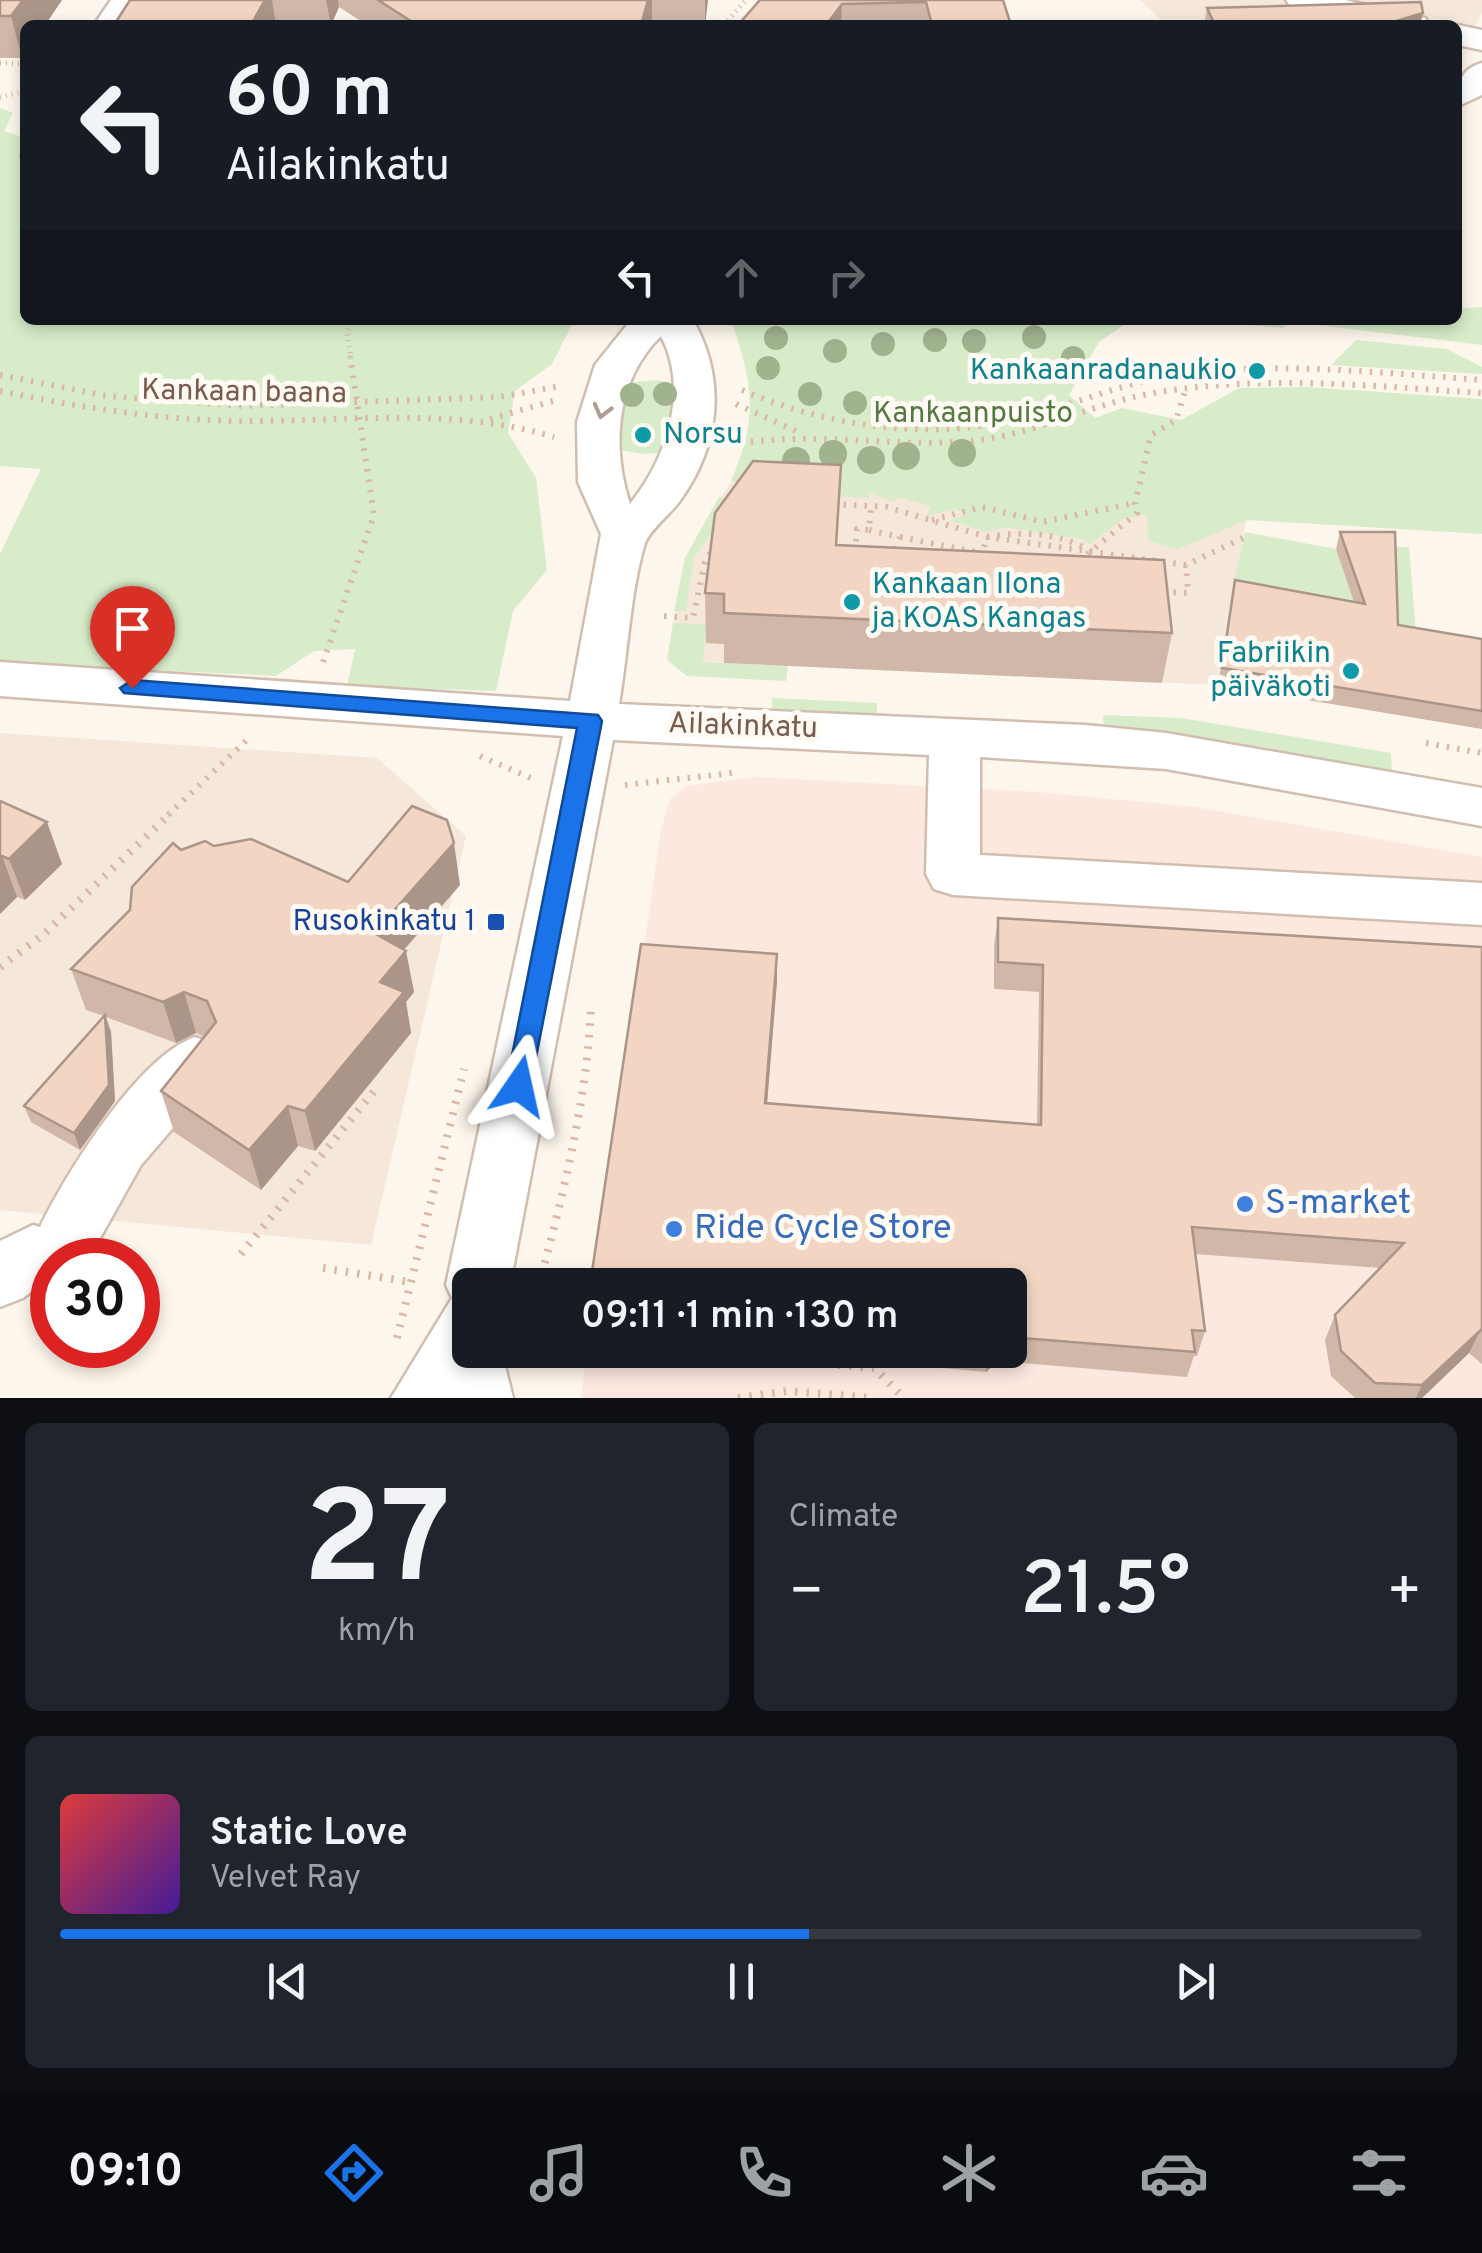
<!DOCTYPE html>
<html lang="en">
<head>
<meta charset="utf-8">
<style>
  :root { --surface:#171b24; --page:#20242c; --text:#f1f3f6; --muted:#9ea1a6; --line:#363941; --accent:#1a73e8 }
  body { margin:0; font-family:Overpass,sans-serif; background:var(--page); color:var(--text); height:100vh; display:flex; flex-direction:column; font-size:38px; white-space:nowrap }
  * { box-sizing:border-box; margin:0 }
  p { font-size:32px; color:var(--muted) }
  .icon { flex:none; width:55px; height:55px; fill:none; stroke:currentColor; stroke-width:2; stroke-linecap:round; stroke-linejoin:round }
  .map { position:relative; height:1398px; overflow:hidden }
  .details { display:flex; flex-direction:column; gap:25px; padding:25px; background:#0d0f14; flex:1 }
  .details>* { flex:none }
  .hud { position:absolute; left:20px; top:20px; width:1442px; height:305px; border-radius:15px; box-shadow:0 5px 15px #0003; background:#171b24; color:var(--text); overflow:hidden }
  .speed { position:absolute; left:30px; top:1238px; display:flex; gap:20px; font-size:50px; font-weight:700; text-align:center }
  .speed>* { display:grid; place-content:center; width:130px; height:130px; border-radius:50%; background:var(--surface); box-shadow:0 5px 15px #0003; line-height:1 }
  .speed .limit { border:15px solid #d22; background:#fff; color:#111 }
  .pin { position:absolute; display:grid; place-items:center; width:85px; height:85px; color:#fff; margin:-102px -42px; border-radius:50% 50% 50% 0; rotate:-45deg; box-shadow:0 0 10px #0007 }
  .pin .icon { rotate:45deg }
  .me { position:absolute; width:110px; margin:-55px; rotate:11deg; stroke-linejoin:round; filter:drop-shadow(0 0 8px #0008) }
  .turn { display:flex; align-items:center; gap:35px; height:210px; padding:0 40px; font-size:45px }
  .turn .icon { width:130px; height:130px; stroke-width:2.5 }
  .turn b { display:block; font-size:70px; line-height:85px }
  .lanes { display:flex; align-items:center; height:95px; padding:0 40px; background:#0003; justify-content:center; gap:50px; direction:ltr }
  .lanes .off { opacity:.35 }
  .big { font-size:75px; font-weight:600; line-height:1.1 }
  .details .card { flex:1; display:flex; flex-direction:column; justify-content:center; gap:15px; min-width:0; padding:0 35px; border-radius:15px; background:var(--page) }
  .details .dial { align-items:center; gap:0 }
  .dial b { font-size:130px; line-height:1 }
  .song { display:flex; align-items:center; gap:30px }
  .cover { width:120px; height:120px; border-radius:15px; background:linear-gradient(135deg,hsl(0 70% 55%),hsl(260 70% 35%)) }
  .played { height:10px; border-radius:5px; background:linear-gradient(90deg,var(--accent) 55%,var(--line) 55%) }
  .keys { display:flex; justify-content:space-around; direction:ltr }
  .heat { display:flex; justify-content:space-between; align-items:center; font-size:55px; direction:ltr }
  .details .tiles { flex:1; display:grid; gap:25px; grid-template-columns:1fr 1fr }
  .card:last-child { grid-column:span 2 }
  .trip { position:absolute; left:452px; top:1268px; width:575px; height:100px; border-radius:15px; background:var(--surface); box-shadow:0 5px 15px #0003; font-weight:600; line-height:100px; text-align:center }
  .menu { display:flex; height:160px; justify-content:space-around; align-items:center; background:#090b0e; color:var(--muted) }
  .menu .icon { width:70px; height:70px }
  .menu .on { color:var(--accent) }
  .menu b { font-size:45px; color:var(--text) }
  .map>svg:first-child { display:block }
  .residential { fill:#f5e8da }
  .commercial { fill:#fde8e0 }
  .green { fill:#d8ecc9 }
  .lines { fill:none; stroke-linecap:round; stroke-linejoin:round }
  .minor-casing { stroke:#d1beb0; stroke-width:5 }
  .path-far2 { stroke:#d9b8a5; stroke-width:5; stroke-dasharray:1 5; stroke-linecap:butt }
  .path-far1 { stroke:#d9b8a5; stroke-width:6; stroke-dasharray:2.5 8; stroke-linecap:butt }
  .path { stroke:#d9b8a5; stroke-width:8; stroke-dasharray:2.5 9; stroke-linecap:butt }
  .minor { fill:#fff; fill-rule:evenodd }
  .tree { fill:#a0b28e }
  .wall { fill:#d1b7a8 }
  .shaded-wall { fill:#aa9588 }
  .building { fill:#f3d5c3; stroke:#aa9588; stroke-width:2.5 }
  .oneway { stroke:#af9d94 }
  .route { fill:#1a73e8; stroke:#114b97; stroke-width:2.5 }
  .culture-dot { fill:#0f9aa8; stroke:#fffaf3; stroke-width:4 }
  .transit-dot { fill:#1a4fb4; stroke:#fffaf3; stroke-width:4 }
  .shop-dot { fill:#3f7fe0; stroke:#fffaf3; stroke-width:4 }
  .labels { text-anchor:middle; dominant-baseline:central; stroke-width:10; stroke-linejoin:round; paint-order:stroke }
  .culture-label { font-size:30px; fill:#0d838f; stroke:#fffaf3; text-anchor:end }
  .street-label { font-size:30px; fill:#7a5c4d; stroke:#fffaf3 }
  .park-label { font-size:30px; fill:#537a41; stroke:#fffaf3 }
  .transit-label { font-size:30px; fill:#164399; stroke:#fffaf3; text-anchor:end }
  .near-shop-label { font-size:35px; fill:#366cbe; stroke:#fffaf3; text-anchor:start }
</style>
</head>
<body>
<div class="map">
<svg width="1482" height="1398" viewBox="0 0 1482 1398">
  <rect width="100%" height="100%" fill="#fdf6ec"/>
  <!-- residential -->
  <g class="residential">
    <polygon points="1140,0 1482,0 1482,13 1458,59 1458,25 1166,25"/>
    <polygon points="731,481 1246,520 1218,685 667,660 685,558"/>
    <polygon points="0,733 377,758 466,836 371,1245 0,1210"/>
  </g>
  <!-- commercial -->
  <polygon class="commercial" points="756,777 1038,792 1195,807 1482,857 1482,1398 581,1398 587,1350 1010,1350 1010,1285 596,1285 661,830 670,799 687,786"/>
  <!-- green -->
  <g class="green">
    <polygon points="0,108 13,113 4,131 25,138 25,320 574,320 552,364 515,391 508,433 536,478 547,570 513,611 496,691 347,686 355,649 314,651 276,676 0,663 0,554 41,469 0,466"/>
    <polygon points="1482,307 1482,345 1286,321 1284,328 1193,320 1458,320 1458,309"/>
    <path d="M731 320H1131L1099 342 1069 395 1095 418 1122 408 1181 420 1239 388 1308 387 1482 399V534L1247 520 1178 549 1148 541 1147 514 1123 519 1090 544 1081 539 1005 527 986 532 949 520 969 514 955 509 927 516 931 507 900 497 894 502 870 493 869 498 796 494 731 481C759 416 753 385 731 320Z"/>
    <polygon points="1356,340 1447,349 1482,367 1482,374 1331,365"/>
    <polygon points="656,380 681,385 669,452 645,454 613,449 626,383"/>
    <polygon points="719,497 734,501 694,558 686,611 674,611 685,558"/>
    <polygon points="1245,532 1336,549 1409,547 1417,646 1231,597"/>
    <polygon points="673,623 708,624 702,662 788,666 786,681 687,676 667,660"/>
    <polygon points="772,698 877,703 877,717 772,711"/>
    <polygon points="1103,715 1181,718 1391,753 1392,774 1104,728"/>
  </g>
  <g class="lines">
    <defs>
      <g id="minor">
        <polygon points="111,0 143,0 128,25 94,25"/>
        <polygon points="1286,0 1345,0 1425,18 1430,25 1369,25 1291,7"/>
        <polygon points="1458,25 1482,30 1482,50 1458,45"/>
        <path d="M1482 63V95L1458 106C1458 85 1459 69 1482 63Z"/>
        <path d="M631 320H693C727 380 720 446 679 502 670 514 650 530 645 543 630 593 628 653 619 704L1085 725 1166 733 1482 788V826L1166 769 980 757V855L1482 883V925L953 895 934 889 926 874 929 755 613 740 510 1285H470V1350H501L513 1398H391L452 1298 446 1285 563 736 0 696V662L570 701 601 534 578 482 577 422 595 365ZM661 336C690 391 666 459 630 504 611 446 616 380 661 336Z"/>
        <path d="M195 1037 216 1044 225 1061 216 1078 141 1165 90 1256 52 1260V1276L23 1298 0 1307V1241L33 1225 40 1227C66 1173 139 1056 195 1037Z"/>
      </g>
    </defs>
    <!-- minor casing -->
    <use href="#minor" class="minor-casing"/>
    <!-- path-far2 -->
    <g class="path-far2">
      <polyline points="724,25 746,0"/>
      <polyline points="0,63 25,64"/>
      <polyline points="0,97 25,91"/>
      <polyline points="25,102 25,109"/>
      <polyline points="351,359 347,333 353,320"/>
    </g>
    <!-- path-far1 -->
    <g class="path-far1">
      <polyline points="0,375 107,396 243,406 499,397 561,386"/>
      <path d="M742 390C827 427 934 442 1025 417 1080 403 1129 380 1186 373 1285 362 1383 373 1482 380"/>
      <path d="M0 391C82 408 166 421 250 421 354 421 453 407 554 437"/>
      <polyline points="736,404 798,432"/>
      <polyline points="490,419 560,399"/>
      <path d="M730 445C811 430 891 448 972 441 1034 435 1088 405 1148 394 1258 374 1371 386 1482 393"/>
      <polyline points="833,504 887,507 987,537 1186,565 1243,538"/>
      <polyline points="932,520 982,507 1043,522 1135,503"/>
      <polyline points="869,530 900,537 894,553"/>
      <polyline points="900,537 981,553"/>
      <polyline points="855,552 857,529 869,530 871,507"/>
      <path d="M981 557 987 537C1022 531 1059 532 1090 551"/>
      <polyline points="1079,561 1137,513 1135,503 1151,435 1176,420 1186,388"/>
      <polyline points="1163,592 1188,593 1186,565"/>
      <polyline points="664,616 693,618 705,562 714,547"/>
      <polyline points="323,662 374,515 350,356"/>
      <polyline points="1426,743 1482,753"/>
      <polyline points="480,756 533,779"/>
      <polyline points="625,785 732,773"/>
      <polyline points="168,815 250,737"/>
    </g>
    <!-- path -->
    <g class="path">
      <polyline points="0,967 43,935 171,813"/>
      <polyline points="241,1254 379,1085"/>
      <polyline points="323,1268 410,1282"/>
      <path d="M539 1285C563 1194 588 1098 591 1003"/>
      <polyline points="397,1338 464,1069"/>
      <polyline points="666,1350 874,1368 904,1398"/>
      <polyline points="738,1398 787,1391 874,1398"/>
    </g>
    <!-- minor -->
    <use href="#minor" class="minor"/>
  </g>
  <!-- trees -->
  <g class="tree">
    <circle cx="1034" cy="337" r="12"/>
    <circle cx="776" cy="338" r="12"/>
    <circle cx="935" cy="340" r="12"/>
    <circle cx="974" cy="341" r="12"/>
    <circle cx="883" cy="344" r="12"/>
    <circle cx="835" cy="351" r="12"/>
    <circle cx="1073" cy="358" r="12"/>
    <circle cx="768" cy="368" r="12"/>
    <circle cx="665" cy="394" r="12"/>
    <circle cx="810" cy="394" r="12"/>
    <circle cx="632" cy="395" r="12"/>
    <circle cx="855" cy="403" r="12"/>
    <circle cx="914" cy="413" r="12"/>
    <circle cx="962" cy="453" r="14"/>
    <circle cx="833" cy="454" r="14"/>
    <circle cx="906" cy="456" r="14"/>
    <circle cx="871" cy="460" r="14"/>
    <circle cx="796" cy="461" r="14"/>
  </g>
  <!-- wall -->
  <g class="wall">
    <polygon points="0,0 62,0 45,25 25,25 25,54 22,58 0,58"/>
    <polygon points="130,0 708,0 705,25 652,23 652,25 367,25 339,7 331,25 114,25"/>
    <polygon points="760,0 1003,0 1011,25 738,25"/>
    <polygon points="1207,8 1420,25 1204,25"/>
    <polygon points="25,147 25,177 19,155"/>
    <polygon points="1340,532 1398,625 1482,639 1482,729 1218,685 1235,580 1354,602 1336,549"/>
    <polygon points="837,545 1172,633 1162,683 724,663 724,644 706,643 705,593"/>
    <polygon points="0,801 62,864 25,900 17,897 0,914"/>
    <polygon points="214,846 348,882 460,885 404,950 414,992 406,1002 411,1033 315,1151 298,1146 261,1190 174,1132 161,1091 205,1037 196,1033 176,1043 106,1017 111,1032 115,1101 80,1150 31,1122 24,1106 104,1016 86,1010 71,969 130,910 181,850"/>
    <polygon points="998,918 1482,947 1482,1364 1469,1353 1422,1398 1355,1398 1331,1376 1325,1340 1335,1315 1380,1268 1195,1254 1205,1331 1197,1356 1194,1356 1187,1377 998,1361 986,1372 897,1364 888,1353 857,1350 1010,1350 1010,1285 590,1285 777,954 777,981 767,1103 1037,1124 1039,992 994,989 994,945"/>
  </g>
  <!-- shaded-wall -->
  <g class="shaded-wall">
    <polygon points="23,0 62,0 45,25 25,25 25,54 22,58 11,16"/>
    <polygon points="265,0 272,0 276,25 251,25"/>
    <polygon points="326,0 338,0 339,7 331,25"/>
    <polygon points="648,0 652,0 652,25 641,25"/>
    <polygon points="705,0 708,0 705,25"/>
    <polygon points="842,4 841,25 826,25"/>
    <polygon points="1423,13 1420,25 1383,25"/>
    <polygon points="47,822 62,864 25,900 9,859"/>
    <polygon points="454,843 460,885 382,975 374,933"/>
    <polygon points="2,856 17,897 0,914 0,857"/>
    <polygon points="406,951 414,992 406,1002 411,1033 315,1151 305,1111 380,982"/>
    <polygon points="777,954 777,981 765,1129 765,1103"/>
    <polygon points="184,992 196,1033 176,1043 163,1002"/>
    <polygon points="105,1015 111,1032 115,1101 80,1150 74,1133"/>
    <polygon points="288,1106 298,1146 261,1190 249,1150"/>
    <polygon points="1481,1329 1469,1353 1422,1398 1416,1398 1422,1385"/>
    <polygon points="989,1350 1000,1350 998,1361 986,1372"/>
  </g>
  <!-- building -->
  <g class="building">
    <polygon points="0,0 23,0 11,16 0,16"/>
    <polygon points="130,0 265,0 251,25 114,25"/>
    <polygon points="378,0 648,0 641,25 417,25"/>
    <polygon points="760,0 1003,0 1011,25 932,25 926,2 842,4 826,25 738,25"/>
    <polygon points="1421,2 1423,13 1383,25 1215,25 1207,8"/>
    <polygon points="753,461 841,465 836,545 1164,560 1172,633 724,613 724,594 705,593 715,513"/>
    <polygon points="1340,532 1395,532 1398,625 1482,639 1482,711 1222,668 1235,580 1365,604"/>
    <polygon points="0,801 47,822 9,859 2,856 0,857"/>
    <polygon points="412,806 447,820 454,843 374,933 406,951 380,982 404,992 305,1111 288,1106 249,1150 161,1091 216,1022 207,1001 184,992 163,1002 71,969 130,910 132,887 173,843 181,850 205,841 214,846 251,839 348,882"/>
    <polygon points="998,918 1482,947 1482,1329 1422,1385 1375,1383 1341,1351 1335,1315 1404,1243 1192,1227 1205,1331 1192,1330 1195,1352 1010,1337 1010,1285 590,1285 641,944 777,954 765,1103 1041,1125 1043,965 998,962"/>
    <polygon points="105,1015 109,1085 74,1133 24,1106"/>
  </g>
  <!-- one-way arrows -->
  <defs><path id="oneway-chevron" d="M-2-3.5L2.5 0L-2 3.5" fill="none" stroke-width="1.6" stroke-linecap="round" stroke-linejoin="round" transform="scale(2.5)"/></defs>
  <use class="oneway" href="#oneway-chevron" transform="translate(602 411) rotate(105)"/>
  <!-- route -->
  <polygon class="route" points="132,680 598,715 602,721 529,1093 510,1093 506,1086 577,728 124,693 120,688"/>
  <!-- markers -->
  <g class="culture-dot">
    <circle cx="1257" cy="371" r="10"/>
    <circle cx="643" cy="435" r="10"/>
    <circle cx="852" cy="602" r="10"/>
    <circle cx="1351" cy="671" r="10"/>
  </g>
  <rect class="transit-dot" x="486" y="912" width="20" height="20" rx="5"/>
  <g class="shop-dot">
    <circle cx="1245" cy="1204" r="10"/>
    <circle cx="674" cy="1229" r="10"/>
  </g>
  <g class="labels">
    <!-- culture labels -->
    <g class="culture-label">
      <text x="1237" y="371">Kankaanradanaukio</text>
      <text x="663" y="435" text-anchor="start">Norsu</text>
      <text x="872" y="585" text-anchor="start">Kankaan Ilona<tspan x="872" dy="34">ja KOAS Kangas</tspan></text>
      <text x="1331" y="654">Fabriikin<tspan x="1331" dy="34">päiväkoti</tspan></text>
    </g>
    <!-- street labels -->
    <g class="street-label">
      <text transform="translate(244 393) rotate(1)">Kankaan baana</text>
      <text transform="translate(743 727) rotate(2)">Ailakinkatu</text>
    </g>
    <!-- park labels -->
    <g class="park-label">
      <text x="973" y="414">Kankaanpuisto</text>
    </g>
    <!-- transit labels -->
    <g class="transit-label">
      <text x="476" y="922">Rusokinkatu 1</text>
    </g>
    <!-- near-shop labels -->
    <g class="near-shop-label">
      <text x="1265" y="1204">S-market</text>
      <text x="694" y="1229">Ride Cycle Store</text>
    </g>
  </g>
</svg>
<div class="speed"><div class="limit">30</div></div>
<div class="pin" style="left:132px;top:688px;background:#d93025"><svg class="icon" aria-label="arrive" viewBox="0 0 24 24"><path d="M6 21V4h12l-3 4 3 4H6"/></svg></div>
<svg class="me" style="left:519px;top:1086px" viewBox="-20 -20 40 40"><path d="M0-17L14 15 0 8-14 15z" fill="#1a73e8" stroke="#fff" stroke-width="4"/></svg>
<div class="trip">09:11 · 1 min · 130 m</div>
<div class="hud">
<div class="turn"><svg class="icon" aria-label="left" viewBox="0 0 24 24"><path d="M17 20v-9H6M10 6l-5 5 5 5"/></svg><div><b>60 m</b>Ailakinkatu</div></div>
<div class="lanes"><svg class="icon" aria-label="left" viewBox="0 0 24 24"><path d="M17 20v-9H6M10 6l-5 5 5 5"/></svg><svg class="icon off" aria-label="ahead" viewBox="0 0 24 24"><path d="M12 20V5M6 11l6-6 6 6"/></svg><svg class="icon off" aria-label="right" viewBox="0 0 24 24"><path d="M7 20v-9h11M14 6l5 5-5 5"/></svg></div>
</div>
</div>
<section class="details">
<div class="tiles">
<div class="card dial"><b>27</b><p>km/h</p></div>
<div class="card"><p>Climate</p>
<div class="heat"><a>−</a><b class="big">21.5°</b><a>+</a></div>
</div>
<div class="card">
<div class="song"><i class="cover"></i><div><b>Static Love</b><p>Velvet Ray</p></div></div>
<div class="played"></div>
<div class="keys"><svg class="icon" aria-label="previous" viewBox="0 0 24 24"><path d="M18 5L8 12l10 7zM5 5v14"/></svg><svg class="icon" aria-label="pause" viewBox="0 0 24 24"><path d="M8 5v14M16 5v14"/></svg><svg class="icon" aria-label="next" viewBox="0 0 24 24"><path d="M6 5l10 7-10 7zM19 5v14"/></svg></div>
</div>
</div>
</section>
<nav class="menu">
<b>09:10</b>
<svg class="icon on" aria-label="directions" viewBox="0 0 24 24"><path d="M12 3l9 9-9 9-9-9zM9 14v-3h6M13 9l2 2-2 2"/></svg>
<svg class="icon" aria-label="music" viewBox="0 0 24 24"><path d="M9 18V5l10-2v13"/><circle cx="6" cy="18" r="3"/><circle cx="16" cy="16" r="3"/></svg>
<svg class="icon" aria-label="phone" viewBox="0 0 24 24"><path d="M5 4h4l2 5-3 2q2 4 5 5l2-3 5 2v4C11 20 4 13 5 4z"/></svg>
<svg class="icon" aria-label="climate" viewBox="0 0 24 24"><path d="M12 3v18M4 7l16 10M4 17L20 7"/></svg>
<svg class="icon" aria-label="car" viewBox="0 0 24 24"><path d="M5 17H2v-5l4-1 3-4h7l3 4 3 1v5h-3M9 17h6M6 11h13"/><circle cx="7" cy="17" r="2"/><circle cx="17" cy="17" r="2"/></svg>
<svg class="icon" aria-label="filters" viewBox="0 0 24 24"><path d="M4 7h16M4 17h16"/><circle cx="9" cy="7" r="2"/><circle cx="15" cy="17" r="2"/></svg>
</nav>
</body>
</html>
